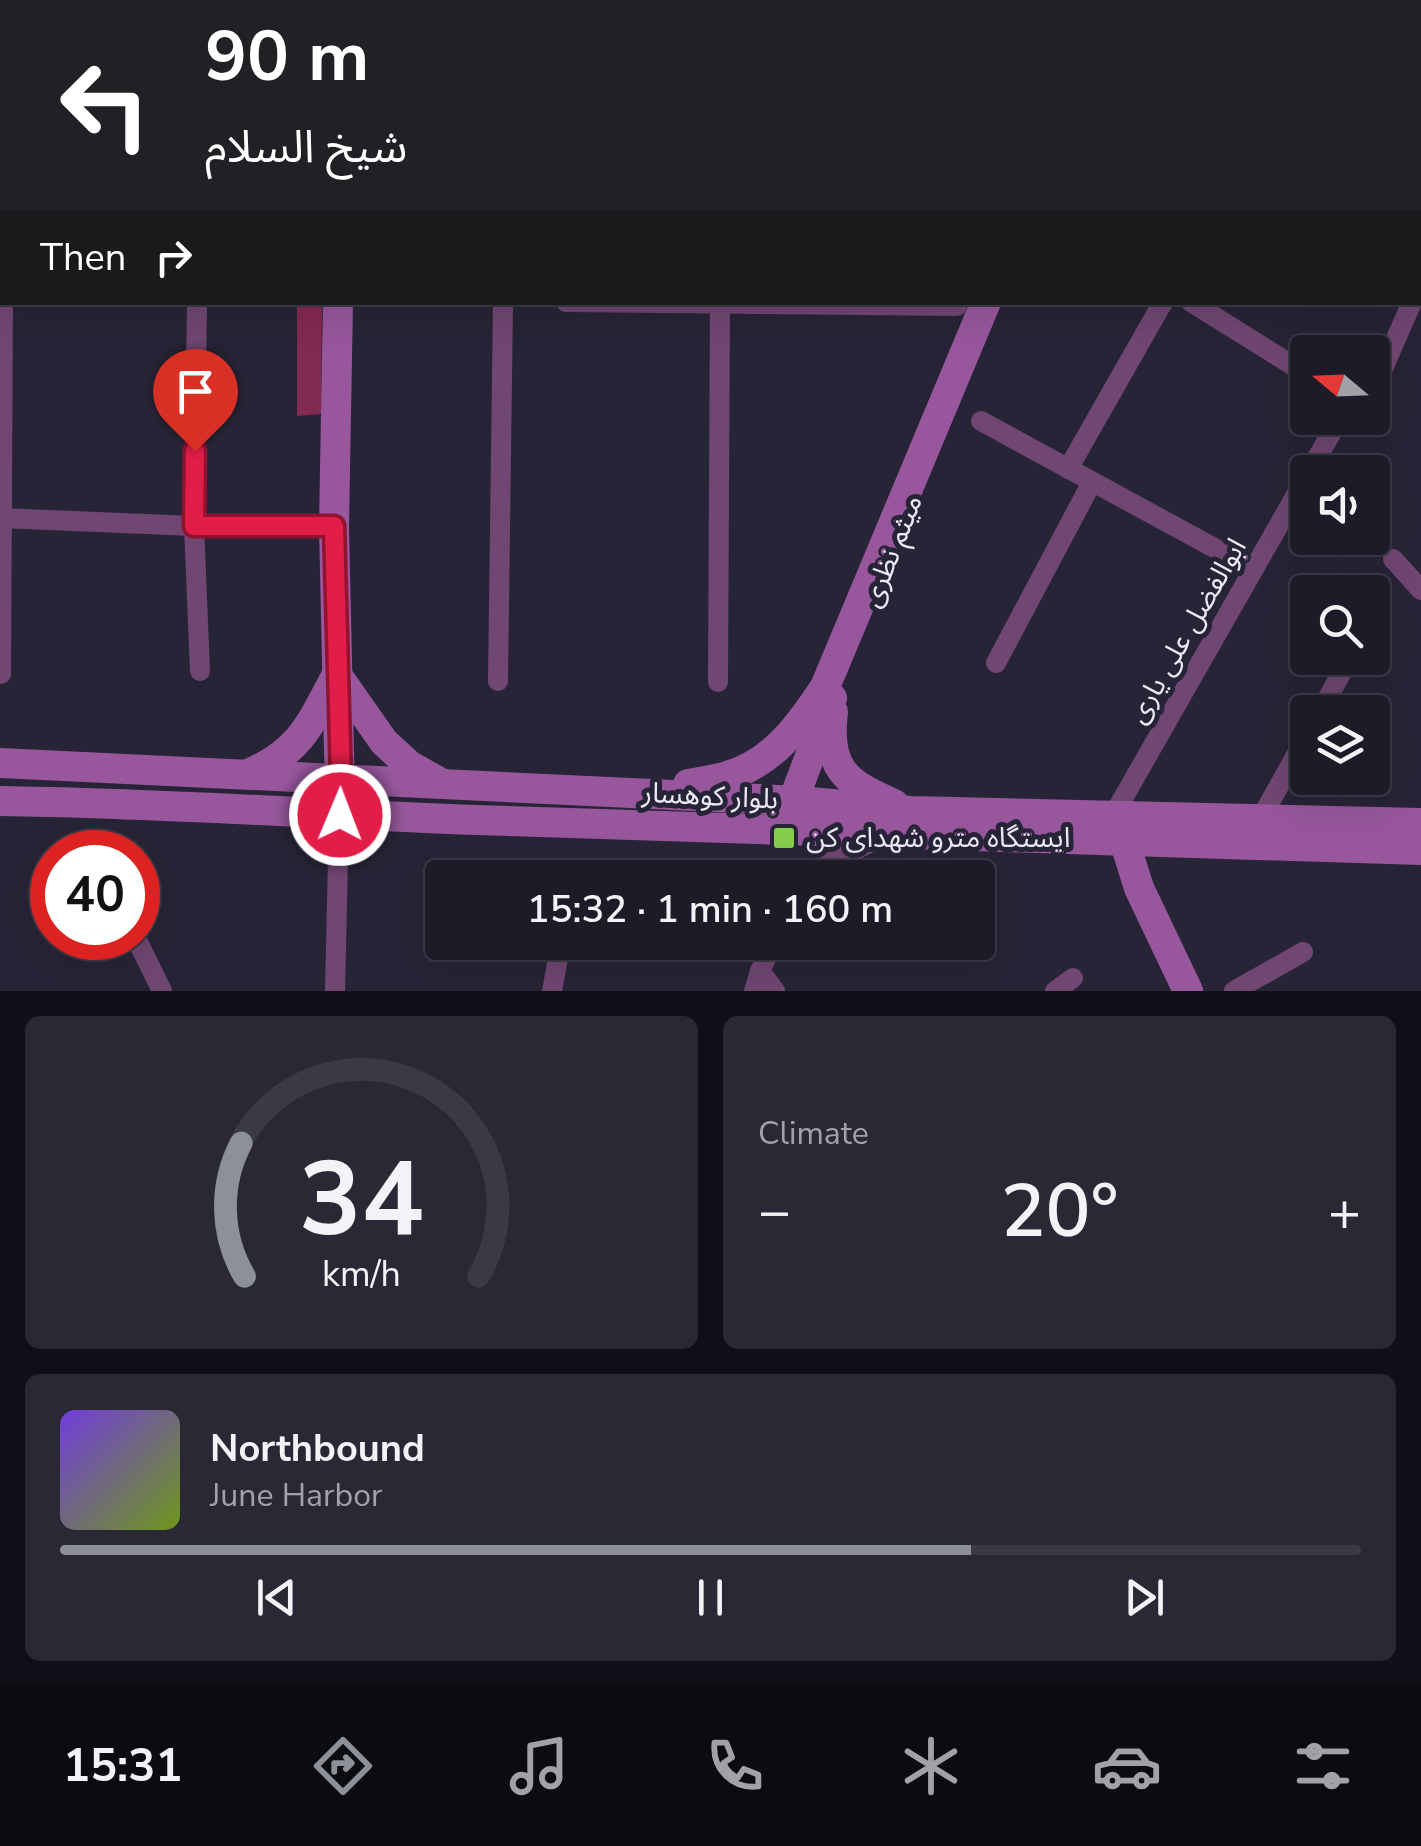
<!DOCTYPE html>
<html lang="en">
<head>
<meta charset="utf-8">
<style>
  :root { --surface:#1e1b29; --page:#2b2835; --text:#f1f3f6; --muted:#a1a1a8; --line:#3c3946; --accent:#8c9099 }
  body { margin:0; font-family:"Nunito Sans","Noto Sans Arabic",sans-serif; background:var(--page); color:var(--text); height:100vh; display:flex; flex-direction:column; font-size:38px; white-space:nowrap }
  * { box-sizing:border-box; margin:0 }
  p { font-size:32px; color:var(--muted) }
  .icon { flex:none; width:55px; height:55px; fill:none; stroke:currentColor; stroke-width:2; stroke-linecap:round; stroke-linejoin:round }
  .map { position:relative; height:991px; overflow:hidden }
  .side { display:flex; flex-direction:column; gap:25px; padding:25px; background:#100f17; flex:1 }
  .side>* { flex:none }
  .top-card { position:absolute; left:0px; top:0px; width:1422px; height:305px; box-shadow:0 10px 40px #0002,0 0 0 2px var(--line); background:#202124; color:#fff; overflow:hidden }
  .needle { width:65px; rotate:289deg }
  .controls { position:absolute; left:1290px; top:335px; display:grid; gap:20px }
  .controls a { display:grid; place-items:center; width:100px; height:100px; border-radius:10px; background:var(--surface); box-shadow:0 10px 40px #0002,0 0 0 2px var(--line); font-size:50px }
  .speed { position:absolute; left:30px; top:830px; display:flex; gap:20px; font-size:50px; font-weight:700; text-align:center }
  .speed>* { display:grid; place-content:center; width:130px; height:130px; border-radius:50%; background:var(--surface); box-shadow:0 10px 40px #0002,0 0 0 2px var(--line); line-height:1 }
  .speed .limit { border:15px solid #d22; background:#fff; color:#111 }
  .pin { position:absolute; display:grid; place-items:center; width:85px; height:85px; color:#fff; margin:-102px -42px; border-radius:50% 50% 50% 0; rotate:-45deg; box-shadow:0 0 10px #0007 }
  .pin .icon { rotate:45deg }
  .me { position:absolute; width:110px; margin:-55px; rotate:1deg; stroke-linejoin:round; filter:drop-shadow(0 0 8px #0008) }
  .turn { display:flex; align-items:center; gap:35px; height:210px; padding:0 40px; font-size:45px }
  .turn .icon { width:130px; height:130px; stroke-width:2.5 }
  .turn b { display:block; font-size:70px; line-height:85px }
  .then { display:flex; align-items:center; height:95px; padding:0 40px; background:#0003; gap:20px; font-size:38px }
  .big { font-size:75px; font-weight:600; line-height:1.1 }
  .side .card { flex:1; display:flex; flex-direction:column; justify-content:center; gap:15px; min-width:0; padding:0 35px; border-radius:15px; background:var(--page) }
  .side .dial { align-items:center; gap:0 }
  .dial svg { height:260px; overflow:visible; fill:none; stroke:var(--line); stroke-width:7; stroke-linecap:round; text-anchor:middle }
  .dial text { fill:var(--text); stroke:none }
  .song { display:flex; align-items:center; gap:30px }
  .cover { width:120px; height:120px; border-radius:15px; background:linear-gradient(135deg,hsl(260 70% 55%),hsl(80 70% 35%)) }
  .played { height:10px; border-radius:5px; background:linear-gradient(90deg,var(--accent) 70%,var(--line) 70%) }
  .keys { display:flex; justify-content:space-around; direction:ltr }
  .heat { display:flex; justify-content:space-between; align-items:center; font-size:55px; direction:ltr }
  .side .tiles { flex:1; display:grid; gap:25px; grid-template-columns:1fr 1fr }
  .card:last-child { grid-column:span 2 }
  .trip { position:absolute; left:425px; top:860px; width:570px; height:100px; border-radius:10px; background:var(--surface); box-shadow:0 10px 40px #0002,0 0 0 2px var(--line); font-weight:600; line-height:100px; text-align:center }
  .tab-bar { display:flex; height:160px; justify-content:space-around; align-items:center; background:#0c0b10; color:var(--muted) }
  .tab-bar .icon { width:70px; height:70px }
  .tab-bar .on { color:var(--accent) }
  .tab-bar b { font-size:45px; color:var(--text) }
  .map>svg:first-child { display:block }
  .green { fill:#832a51 }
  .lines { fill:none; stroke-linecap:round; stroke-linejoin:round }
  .street { stroke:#704772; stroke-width:20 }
  .secondary { stroke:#98579d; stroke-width:30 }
  .route-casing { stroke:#92132f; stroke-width:25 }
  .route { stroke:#e11d48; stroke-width:18 }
  .poi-dot { fill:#85cf4c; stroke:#282437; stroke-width:4 }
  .labels { text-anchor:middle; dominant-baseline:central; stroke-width:10; stroke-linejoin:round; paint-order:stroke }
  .street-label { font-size:28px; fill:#eae9f5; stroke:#282437 }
  .poi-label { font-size:28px; fill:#eae9f5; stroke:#282437; text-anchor:start }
</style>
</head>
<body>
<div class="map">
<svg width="1421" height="991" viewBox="0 0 1421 991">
  <rect width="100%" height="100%" fill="#282437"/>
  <!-- green -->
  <polygon class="green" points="297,303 322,303 321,414 297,416"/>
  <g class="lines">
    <!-- street -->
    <g class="street">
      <polyline points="144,0 202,0 202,2"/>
      <polyline points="502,0 502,2"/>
      <polyline points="722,2 722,0"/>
      <polyline points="956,2 957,0"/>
      <polyline points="1370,2 1371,0"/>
      <polyline points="1420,283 1421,281"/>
      <polyline points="197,302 194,526 200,671"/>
      <polyline points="566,302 957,306"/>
      <polyline points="1191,302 1308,375"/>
      <polyline points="1372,385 1377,382 1412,302"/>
      <polyline points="981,421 1253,569"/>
      <polyline points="1068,469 1163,302"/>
      <polyline points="1309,472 1340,418"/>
      <polyline points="0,518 194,526 334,526"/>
      <polyline points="1393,559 1421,590"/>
      <polyline points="996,663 1092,482"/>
      <polyline points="1,674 3,302"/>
      <polyline points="498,681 503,302"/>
      <polyline points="718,682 720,302"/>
      <polyline points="1320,712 1349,659"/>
      <polyline points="1114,814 1308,474"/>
      <polyline points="1261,818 1308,734"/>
      <polyline points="813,878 824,865 884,836"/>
      <polyline points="136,938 162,991"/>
      <polyline points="760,971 775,991"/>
      <polyline points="335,991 339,815"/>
      <polyline points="552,991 561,942"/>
      <polyline points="754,991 760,971 774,942"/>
      <polyline points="1055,991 1073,978"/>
      <polyline points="1234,991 1303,952"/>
    </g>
    <!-- secondary -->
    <g class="secondary">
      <polyline points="1140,0 1143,2"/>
      <polyline points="339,2 339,0"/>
      <polyline points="1117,2 1118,0"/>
      <polyline points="1171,2 1176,0"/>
      <polyline points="338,302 334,526 340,797"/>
      <polyline points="337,675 384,742 409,765 441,783"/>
      <path d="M833 712C826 768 845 783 894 804"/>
      <polyline points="0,763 799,801 910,811 1421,823"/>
      <path d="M248 774C300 752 310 725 335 678"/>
      <path d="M688 784C701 782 714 780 727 776 773 763 800 725 825 687L986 302"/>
      <path d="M0 801C159 803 317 814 476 820 791 831 1106 840 1421 850"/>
      <polyline points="790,820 793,801 832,698"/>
      <polyline points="1124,840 1139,888 1188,991"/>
    </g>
  </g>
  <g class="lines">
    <defs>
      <polyline id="route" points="195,451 194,526 334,526 341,780 340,815"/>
    </defs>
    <!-- route casing -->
    <use href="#route" class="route-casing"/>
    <!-- route -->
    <use href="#route" class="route"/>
  </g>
  <!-- markers -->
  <rect class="poi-dot" x="772" y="826" width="24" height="24" rx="5"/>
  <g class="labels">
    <!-- street labels -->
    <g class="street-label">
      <text transform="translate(892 551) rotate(-68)">میثم نظری</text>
      <text transform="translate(1187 631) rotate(-60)">ابوالفضل علی یاری</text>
      <text transform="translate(710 796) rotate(3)">بلوار کوهسار</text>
    </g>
    <!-- poi labels -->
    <g class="poi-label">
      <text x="806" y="838">ایستگاه مترو شهدای کن</text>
    </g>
  </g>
</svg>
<div class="controls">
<a><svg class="needle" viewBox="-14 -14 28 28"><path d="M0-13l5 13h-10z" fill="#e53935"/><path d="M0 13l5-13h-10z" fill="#a1a1a8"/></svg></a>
<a><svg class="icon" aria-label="sound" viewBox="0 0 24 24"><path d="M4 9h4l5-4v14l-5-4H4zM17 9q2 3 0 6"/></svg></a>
<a><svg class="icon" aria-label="search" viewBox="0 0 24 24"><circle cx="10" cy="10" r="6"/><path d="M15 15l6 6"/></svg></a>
<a><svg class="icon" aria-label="layers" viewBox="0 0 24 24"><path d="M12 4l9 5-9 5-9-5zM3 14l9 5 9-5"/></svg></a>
</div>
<div class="speed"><div class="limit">40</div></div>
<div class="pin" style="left:195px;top:451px;background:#d93025"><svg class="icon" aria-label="arrive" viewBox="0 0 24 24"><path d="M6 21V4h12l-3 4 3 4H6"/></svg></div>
<svg class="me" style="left:340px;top:815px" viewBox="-20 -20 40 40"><circle r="17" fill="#e11d48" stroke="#fff" stroke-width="3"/><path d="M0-11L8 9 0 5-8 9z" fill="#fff"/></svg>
<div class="trip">15:32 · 1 min · 160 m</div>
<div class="top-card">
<div class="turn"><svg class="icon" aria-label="left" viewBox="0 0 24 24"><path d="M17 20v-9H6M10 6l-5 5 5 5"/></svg><div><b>90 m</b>شیخ السلام</div></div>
<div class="then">Then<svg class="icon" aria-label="right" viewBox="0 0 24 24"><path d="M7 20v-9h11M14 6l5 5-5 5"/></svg></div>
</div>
</div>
<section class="side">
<div class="tiles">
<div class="card dial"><svg viewBox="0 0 100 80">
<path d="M14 69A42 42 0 1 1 86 69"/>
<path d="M14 69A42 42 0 0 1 13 28" stroke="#8c9099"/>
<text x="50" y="56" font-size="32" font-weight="700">34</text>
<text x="50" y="72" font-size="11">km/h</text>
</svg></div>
<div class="card"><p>Climate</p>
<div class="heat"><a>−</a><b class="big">20°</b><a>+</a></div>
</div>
<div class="card">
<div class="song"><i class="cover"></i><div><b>Northbound</b><p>June Harbor</p></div></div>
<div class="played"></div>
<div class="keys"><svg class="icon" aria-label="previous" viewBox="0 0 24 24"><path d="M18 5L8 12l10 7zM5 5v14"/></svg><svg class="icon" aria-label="pause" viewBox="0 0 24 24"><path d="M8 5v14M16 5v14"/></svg><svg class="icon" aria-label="next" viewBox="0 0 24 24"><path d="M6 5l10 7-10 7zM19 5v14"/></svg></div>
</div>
</div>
</section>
<nav class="tab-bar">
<b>15:31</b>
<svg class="icon on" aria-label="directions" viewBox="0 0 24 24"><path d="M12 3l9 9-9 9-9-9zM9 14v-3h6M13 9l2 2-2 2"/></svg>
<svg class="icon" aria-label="music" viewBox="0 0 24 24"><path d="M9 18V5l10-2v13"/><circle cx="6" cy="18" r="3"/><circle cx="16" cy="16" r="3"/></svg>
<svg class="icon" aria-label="phone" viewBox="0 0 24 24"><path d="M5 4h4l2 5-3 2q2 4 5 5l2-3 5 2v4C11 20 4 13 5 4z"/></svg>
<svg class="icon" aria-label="climate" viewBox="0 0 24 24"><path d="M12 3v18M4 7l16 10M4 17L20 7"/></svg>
<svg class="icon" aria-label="car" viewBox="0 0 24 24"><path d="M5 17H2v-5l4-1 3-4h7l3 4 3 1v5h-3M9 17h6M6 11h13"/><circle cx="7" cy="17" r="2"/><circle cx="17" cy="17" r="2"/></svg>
<svg class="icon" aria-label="filters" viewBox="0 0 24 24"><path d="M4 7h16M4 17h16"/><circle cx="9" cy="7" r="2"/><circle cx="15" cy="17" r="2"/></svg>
</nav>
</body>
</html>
